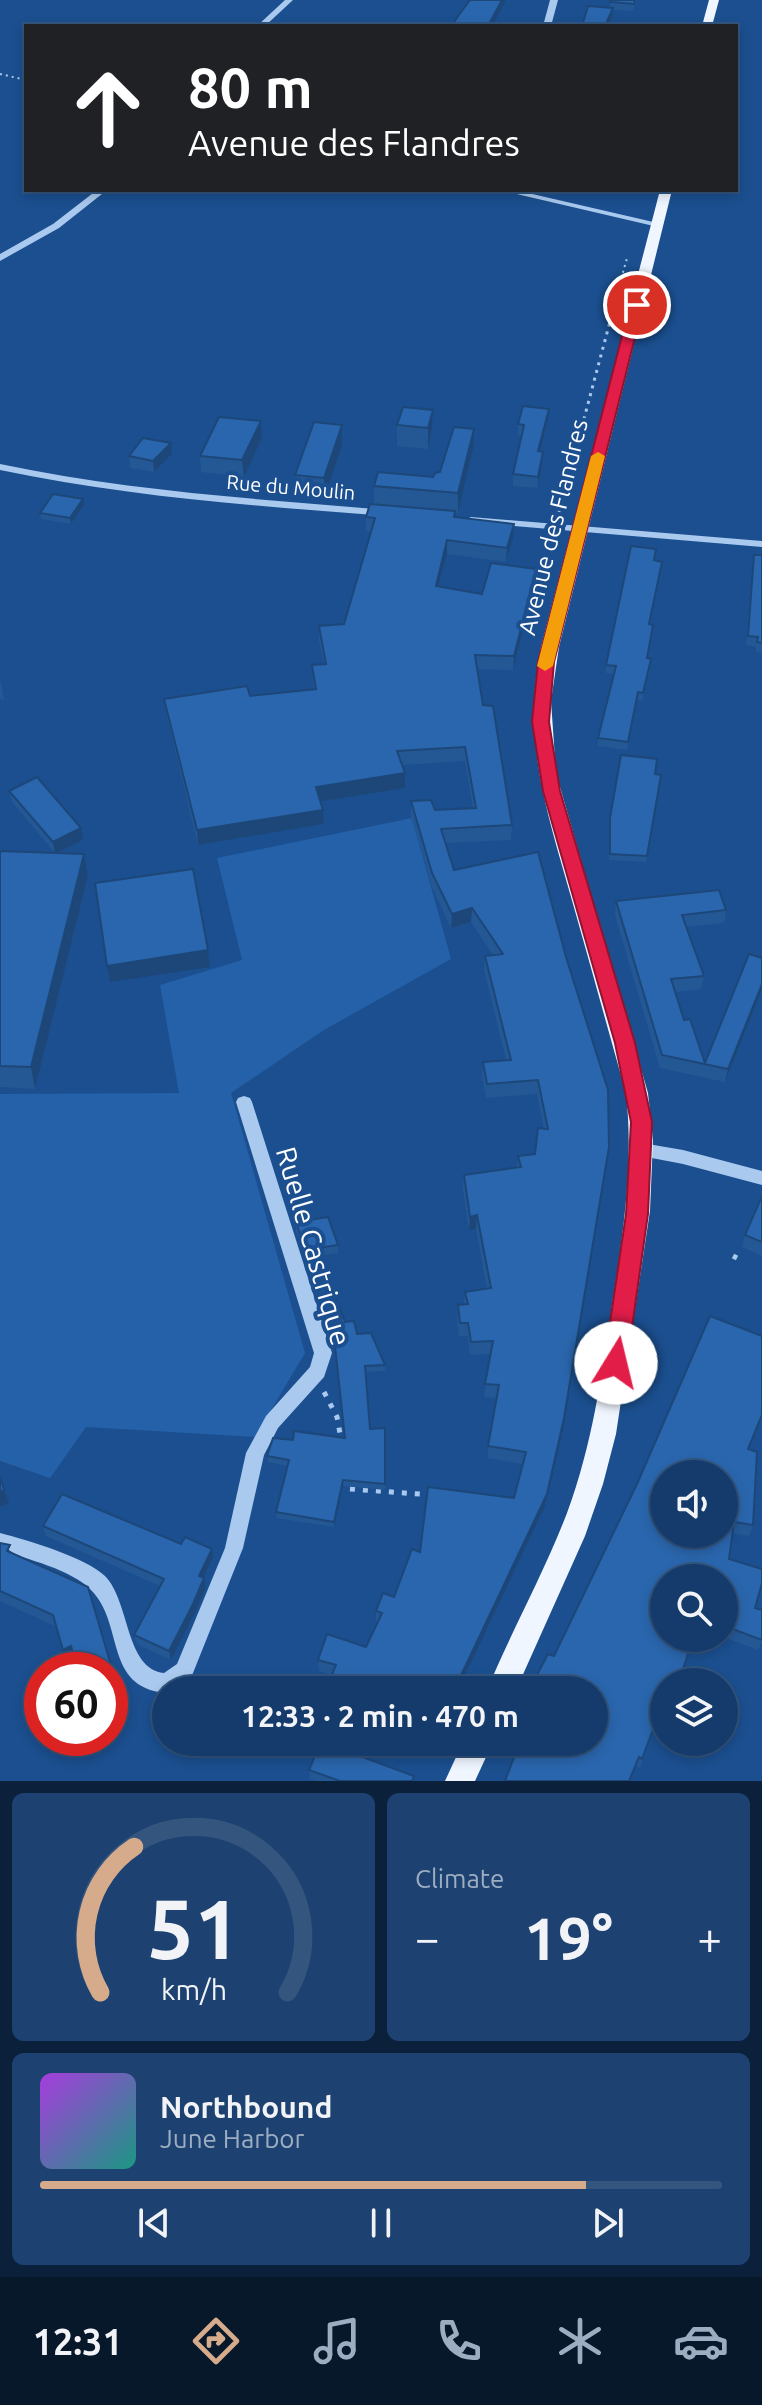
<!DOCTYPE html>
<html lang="en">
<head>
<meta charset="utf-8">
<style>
  :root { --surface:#143b6b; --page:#1d4271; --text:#f1f3f6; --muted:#9dadc1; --line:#33557e; --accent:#d6ab8b }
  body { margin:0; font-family:Ubuntu,sans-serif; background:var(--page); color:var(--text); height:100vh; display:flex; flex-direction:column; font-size:30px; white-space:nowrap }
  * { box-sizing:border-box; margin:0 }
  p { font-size:26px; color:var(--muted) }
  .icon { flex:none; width:44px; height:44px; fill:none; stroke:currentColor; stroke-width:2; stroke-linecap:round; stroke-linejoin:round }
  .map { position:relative; height:1781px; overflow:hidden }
  .sheet { display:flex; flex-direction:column; gap:12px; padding:12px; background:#0b203b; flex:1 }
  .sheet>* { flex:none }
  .hud { position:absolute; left:24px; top:24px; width:714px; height:168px; border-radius:0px; box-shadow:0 4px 12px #0003,0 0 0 2px var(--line); background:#202124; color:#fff; overflow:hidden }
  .fabs { position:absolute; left:650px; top:1460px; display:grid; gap:16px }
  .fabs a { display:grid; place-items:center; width:88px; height:88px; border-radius:50%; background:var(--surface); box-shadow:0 4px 12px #0003,0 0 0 2px var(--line); font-size:40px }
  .speed { position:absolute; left:24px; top:1652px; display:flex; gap:16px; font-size:40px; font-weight:700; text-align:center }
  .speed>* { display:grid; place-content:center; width:104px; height:104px; border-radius:50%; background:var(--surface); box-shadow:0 4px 12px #0003,0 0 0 2px var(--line); line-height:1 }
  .speed .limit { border:12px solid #d22; background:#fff; color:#111 }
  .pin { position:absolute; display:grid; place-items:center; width:68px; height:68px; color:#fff; margin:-34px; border:4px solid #fff; border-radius:50%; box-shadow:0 2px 8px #0007 }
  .me { position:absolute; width:88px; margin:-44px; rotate:9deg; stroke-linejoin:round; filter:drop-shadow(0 0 6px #0008) }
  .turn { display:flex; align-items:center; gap:28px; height:168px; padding:0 32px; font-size:36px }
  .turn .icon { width:104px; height:104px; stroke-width:2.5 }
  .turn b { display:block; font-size:56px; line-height:68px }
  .big { font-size:60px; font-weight:700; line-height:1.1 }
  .sheet .tile { flex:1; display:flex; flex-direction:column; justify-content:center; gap:12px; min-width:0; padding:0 28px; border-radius:12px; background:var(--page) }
  .sheet .dial { align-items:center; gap:0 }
  .dial svg { height:208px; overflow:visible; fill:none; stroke:var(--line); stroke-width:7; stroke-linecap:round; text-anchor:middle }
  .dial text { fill:var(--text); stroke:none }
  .song { display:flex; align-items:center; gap:24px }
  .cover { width:96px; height:96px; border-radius:12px; background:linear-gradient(135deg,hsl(280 70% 55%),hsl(170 70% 35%)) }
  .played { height:8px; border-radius:4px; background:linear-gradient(90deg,var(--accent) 80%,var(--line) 80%) }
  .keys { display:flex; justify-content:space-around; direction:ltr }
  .heat { display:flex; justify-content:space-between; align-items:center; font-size:44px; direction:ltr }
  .sheet .tiles { flex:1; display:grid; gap:12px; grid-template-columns:1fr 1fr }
  .tile:last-child { grid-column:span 2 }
  .trip { position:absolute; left:152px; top:1676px; width:456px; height:80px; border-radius:40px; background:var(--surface); box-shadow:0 4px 12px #0003,0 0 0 2px var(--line); font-weight:700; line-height:80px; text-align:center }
  .dock { display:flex; height:128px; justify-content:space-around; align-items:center; background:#08182b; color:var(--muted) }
  .dock .icon { width:56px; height:56px }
  .dock .selected { color:var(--accent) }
  .dock b { font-size:36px; color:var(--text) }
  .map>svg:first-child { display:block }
  .green { fill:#2461a8 }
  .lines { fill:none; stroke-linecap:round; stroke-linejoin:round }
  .path-far2 { stroke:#a9c9ee; stroke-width:2; stroke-dasharray:2 4; stroke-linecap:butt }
  .path-far1 { stroke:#a9c9ee; stroke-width:3; stroke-dasharray:3 5; stroke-linecap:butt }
  .path { stroke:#a9c9ee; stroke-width:5; stroke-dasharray:5 8; stroke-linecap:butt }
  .minor { fill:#a9c9ee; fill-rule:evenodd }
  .major { fill:#f0f6ff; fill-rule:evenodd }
  .wall { fill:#245895 }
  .shaded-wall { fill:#1d4779 }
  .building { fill:#2a66ad; stroke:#1d4779; stroke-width:2; fill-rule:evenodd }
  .route { fill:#e11d48; stroke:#92132f; stroke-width:2 }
  .slow { fill:#f59e0b }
  .labels { text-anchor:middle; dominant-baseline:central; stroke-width:8; stroke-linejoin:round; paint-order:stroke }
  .far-street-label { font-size:20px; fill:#fff; stroke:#1b4f8f }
  .street-label { font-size:24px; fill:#fff; stroke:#1b4f8f }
  .near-street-label { font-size:28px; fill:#fff; stroke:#1b4f8f }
</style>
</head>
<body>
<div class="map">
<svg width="762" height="1781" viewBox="0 0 762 1781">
  <rect width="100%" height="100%" fill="#1b4f8f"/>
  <!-- green -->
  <polygon class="green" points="412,818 451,959 324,1030 231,1093 305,1353 255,1437 86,1427 50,1478 0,1461 0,1094 179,1093 160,985 242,960 217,858"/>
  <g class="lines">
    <!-- path-far2 -->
    <g class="path-far2">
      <polyline points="0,74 26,80"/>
      <polyline points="618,290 627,258"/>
    </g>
    <!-- path-far1 -->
    <polyline class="path-far1" points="559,512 619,288"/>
    <!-- path -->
    <g class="path">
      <polyline points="733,1256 737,1258"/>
      <polyline points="324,1392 337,1417 341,1439"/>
      <polyline points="337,1488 432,1495"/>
    </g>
    <!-- minor -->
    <g class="minor">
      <polygon points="285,0 293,0 265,26 257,26"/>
      <polygon points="550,0 558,0 551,26 543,26"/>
      <polygon points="97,190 107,190 59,228 0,261 0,254 53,224"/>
      <polygon points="499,190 515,190 662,224 658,227"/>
      <path d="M0 464C128 491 257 499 387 510L393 513 387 516C257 506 128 497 0 470Z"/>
      <polygon points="471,517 762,541 762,547 467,522 465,520"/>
      <path d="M244 1096 250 1098 252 1102 332 1353 324 1377 278 1428 264 1455 243 1548 191 1678 174 1690H166V1693C103 1687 125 1624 91 1590 72 1570 26 1558 0 1551V1533C27 1540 85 1557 105 1576 130 1601 125 1669 164 1673L177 1664 225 1548 246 1453 266 1416 310 1367 314 1353 236 1102 238 1098Z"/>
      <polygon points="642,1143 683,1150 762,1171 762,1185 683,1164 636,1155 634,1150 636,1145"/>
    </g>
    <!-- major -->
    <g class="major">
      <polygon points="709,0 719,0 712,26 702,26"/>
      <path d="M660 190H672L559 647 551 701 556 773 648 1093 653 1140 650 1211 616 1434 603 1484 585 1536 516 1690H487C512 1630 544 1573 567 1513 592 1446 602 1375 612 1305 623 1234 634 1165 626 1093 608 1030 591 967 573 904 548 815 521 740 541 647Z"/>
      <polygon points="463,1742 493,1742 475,1781 445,1781"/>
    </g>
  </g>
  <!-- wall -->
  <g class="wall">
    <polygon points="611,0 637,0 633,11 613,10 612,17 608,26 582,26 610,8"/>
    <polygon points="549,409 548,420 540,452 543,452 538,488 513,486 513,474 522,436 518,435 518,424"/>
    <polygon points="433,410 432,430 428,449 397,446 397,425"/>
    <polygon points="261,421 262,438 244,477 201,472 200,456"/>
    <polygon points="342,425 342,446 324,499 296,496 295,475"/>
    <polygon points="473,449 458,513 455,513 455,517 514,524 513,538 506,562 447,554 439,587 482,594 536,569 535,583 513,670 477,669 483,705 512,825 511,840 445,843 454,870 538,852 563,1431 545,1506 331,1675 319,1671 318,1660 366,1647 377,1623 376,1622 376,1611 394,1597 420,1552 514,1498 522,1464 487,1458 497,1398 484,1397 490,1354 470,1355 468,1336 459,1336 457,1318 458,1305 464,1304 465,1292 487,1289 476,1229 469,1230 463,1189 464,1175 517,1168 518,1156 535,1154 544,1129 537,1094 486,1098 482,1076 483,1062 506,1060 484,970 485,956 493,955 471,922 451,928 432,887 411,816 411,801 435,810 473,808 465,761 402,765 405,788 321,801 323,810 324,824 198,845 166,713 164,699 250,696 314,689 312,665 324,664 319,640 319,626 344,624 371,532 366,531 366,517 374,505 374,486 433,477"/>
    <polygon points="172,454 154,472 130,468 129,456"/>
    <polygon points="84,505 71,524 41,519 40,513"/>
    <polygon points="754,555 762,555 762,653 756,652 756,647 746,645"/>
    <polygon points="655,560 648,658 650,667 642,701 637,700 627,750 597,746 614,674 606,673 606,665"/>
    <polygon points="0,681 1,683 4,700 0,699"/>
    <polygon points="621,755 655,774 661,775 646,862 609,860 610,824"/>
    <polygon points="9,791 83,840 56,853 84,854 88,876 35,1089 0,1087 0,851 55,853 12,802"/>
    <polygon points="616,901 726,910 724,923 686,927 704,976 701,989 675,992 684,1020 705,1063 762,958 725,1082 660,1068 615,915"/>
    <polygon points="762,1196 762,1256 742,1247 745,1235"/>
    <polygon points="296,1222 338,1245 338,1253 305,1258 296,1231"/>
    <polygon points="315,1284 345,1322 357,1334 385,1365 385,1371 365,1372 370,1429 385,1428 385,1490 343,1486 334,1527 277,1518 276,1512 287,1466 268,1462 267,1456 293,1440 344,1437 335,1352 315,1291"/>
    <polygon points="762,1336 762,1418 749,1449 753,1525 749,1536 732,1533 729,1559 755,1608 762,1610 762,1641 758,1650 726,1638 728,1631 724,1630 724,1578 664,1638 680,1638 677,1645 690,1648 678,1682 664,1682 664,1702 640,1768 636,1766 554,1656"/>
    <polygon points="43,1526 213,1558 204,1578 206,1587 195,1613 171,1660 137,1644 134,1635 160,1586 46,1536"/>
    <polygon points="0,1543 13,1553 118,1691 74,1658 67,1662 57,1627 0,1601"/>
    <polygon points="392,1742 434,1742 427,1757"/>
    <polygon points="309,1770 414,1776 414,1781 315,1781 310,1779"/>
  </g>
  <!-- shaded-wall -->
  <g class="shaded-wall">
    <polygon points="502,0 505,0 505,2 492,26 488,26"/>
    <polygon points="613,8 612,17 608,26 605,26"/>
    <polygon points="549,409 548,420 537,463 538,451"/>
    <polygon points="433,410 432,430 428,449 428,428"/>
    <polygon points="261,421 262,438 244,477 242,460"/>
    <polygon points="342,425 342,446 324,499 324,478"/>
    <polygon points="474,429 473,449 458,513 458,493"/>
    <polygon points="171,443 172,454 154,472 153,461"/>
    <polygon points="543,452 542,463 538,488 538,477"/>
    <polygon points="83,499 84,505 71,524 70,518"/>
    <polygon points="514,524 513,538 506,562 507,548"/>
    <polygon points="447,540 447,554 435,600 436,586"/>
    <polygon points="536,569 535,583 513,670 514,656"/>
    <polygon points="405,773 405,788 317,802 316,787"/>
    <polygon points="323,810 324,824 198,845 197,830"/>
    <polygon points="81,828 83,840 55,854 53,842"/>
    <polygon points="84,854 88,876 35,1089 31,1067"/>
    <polygon points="472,908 471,922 451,928 452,914"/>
    <polygon points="208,950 210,967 110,982 107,966"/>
    <polygon points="762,984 762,989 725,1082 728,1069"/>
    <polygon points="607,1161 563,1431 545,1506 458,1690 454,1690 547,1494"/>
    <polygon points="477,1215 476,1229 469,1230 470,1217"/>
    <polygon points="343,1480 343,1486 334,1527 334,1522"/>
    <polygon points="4,1490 9,1503 0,1507 0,1492"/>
    <polygon points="212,1549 213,1558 200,1585 199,1576"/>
    <polygon points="204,1578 206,1587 195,1613 171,1660 169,1651"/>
    <polygon points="71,1646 75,1658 67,1662 63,1650"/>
    <polygon points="115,1679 118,1691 110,1694 110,1681"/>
    <polygon points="429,1742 434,1742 427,1757 427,1747"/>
  </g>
  <!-- building -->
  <g class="building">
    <polygon points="470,0 502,0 488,26 451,26"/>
    <polygon points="611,0 635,0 634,4 610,2"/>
    <polygon points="588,6 613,8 605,26 582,26"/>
    <polygon points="523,406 549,409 538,451 543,452 538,477 513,474 524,425 518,424"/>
    <polygon points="403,407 433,410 428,428 397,425"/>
    <polygon points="219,417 261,421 242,460 200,456"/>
    <polygon points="314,422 342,425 324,478 295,475"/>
    <polygon points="454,427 474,429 458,493 374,486 378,472 433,477 435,473 440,472"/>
    <polygon points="143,438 171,443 153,461 129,456"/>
    <polygon points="53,494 83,499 70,518 40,513"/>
    <polygon points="370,504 455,511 454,517 514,524 507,548 447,540 436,586 482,594 491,563 536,569 514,656 475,655 483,705 493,706 512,825 441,829 454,870 538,852 566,957 608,1090 609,1147 564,1418 547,1494 454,1690 325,1690 336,1665 318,1660 327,1634 366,1647 382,1613 376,1611 383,1593 394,1597 412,1549 420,1552 428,1487 514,1498 526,1452 488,1446 499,1385 485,1384 493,1341 471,1342 468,1323 460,1323 458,1305 468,1304 465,1292 491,1288 477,1215 470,1217 464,1175 521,1167 518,1156 535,1154 538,1128 548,1129 538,1080 487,1084 483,1062 511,1060 485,956 503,954 472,908 452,914 432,873 411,801 431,800 435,810 476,808 465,747 397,751 405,773 316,787 323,810 197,830 164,699 247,686 250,696 316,689 312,665 326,664 319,626 344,624 375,518 366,517"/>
    <polygon points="631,546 656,549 654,560 662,562 649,624 653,625 647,658 651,659 643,693 638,692 628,742 598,738 616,666 606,665"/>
    <polygon points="754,555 762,555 762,643 757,642 758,637 748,636"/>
    <polygon points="621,755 657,759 655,774 661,775 647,856 610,854 610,818"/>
    <polygon points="37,777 81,828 53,842 9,791"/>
    <polygon points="0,851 84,854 31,1067 0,1066"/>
    <polygon points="193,869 208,950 107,966 95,883"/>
    <polygon points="719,890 726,910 682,915 704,976 671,979 684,1020 690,1019 705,1063 749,954 762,958 762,984 728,1069 662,1055 616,901"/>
    <polygon points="762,1196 762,1242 745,1235"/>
    <polygon points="328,1217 338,1245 305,1250 296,1222"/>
    <polygon points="329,1279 345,1322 354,1321 357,1334 371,1333 385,1365 365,1366 370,1429 385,1428 385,1484 343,1480 334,1522 276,1512 289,1460 267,1456 273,1438 293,1440 294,1431 345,1438 335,1346 315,1284"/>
    <path d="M710 1316 762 1336V1415L748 1449 757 1452 753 1525 734 1522 729 1559 762 1569V1583L755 1608 762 1610V1640L730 1628 731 1621 724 1618V1578H664V1638H678L675 1644 690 1648 680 1678 673 1675 671 1682H664V1700L642 1759 639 1757 629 1781H505L520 1742H594V1690H529L548 1654 554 1656 637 1484ZM664 1474H724V1534H664Z"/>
    <polygon points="0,1477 4,1490 0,1492"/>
    <polygon points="62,1494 181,1544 185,1537 212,1549 199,1576 204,1578 193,1604 169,1651 134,1635 164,1579 43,1526"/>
    <polygon points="0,1543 10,1545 7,1551 88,1587 115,1679 110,1681 110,1670 77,1670 71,1646 63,1650 53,1615 0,1591"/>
    <polygon points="321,1742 322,1742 414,1776 412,1781 340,1781 309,1770"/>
    <polygon points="416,1742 429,1742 427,1747"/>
  </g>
  <!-- route -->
  <polygon class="route" points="637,301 643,305 554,662 549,722 560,791 635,1043 652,1122 648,1214 627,1363 624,1370 616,1373 608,1370 604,1363 626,1214 631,1122 615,1043 543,791 532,722 538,662 630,305"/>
  <!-- slow -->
  <polygon class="slow" points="598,452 605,456 553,666 545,671 537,666 591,456"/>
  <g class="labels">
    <!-- far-street labels -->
    <g class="far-street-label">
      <text transform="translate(291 487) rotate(5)">Rue du Moulin</text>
    </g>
    <!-- street labels -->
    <g class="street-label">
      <text transform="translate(553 527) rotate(-76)">Avenue des Flandres</text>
    </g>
    <!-- near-street labels -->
    <g class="near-street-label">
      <text transform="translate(314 1246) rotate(74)">Ruelle Castrique</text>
    </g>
  </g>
</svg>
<div class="fabs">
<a><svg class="icon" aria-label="sound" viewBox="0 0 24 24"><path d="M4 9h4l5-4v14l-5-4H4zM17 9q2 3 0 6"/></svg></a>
<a><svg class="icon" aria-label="search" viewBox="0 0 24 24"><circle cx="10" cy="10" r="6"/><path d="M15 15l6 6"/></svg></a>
<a><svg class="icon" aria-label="layers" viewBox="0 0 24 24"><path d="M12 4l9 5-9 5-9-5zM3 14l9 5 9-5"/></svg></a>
</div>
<div class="speed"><div class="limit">60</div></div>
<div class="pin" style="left:637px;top:305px;background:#d93025"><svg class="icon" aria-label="arrive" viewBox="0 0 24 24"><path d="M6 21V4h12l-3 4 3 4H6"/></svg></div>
<svg class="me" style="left:616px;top:1363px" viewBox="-20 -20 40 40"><circle r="19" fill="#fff"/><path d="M0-13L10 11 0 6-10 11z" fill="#e11d48"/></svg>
<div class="trip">12:33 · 2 min · 470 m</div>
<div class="hud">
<div class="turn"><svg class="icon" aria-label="ahead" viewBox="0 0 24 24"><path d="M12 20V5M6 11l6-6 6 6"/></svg><div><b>80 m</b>Avenue des Flandres</div></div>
</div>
</div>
<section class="sheet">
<div class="tiles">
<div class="tile dial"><svg viewBox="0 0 100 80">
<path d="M14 69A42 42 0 1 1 86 69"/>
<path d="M14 69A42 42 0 0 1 27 13" stroke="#d6ab8b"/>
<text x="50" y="56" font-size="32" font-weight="700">51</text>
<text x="50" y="72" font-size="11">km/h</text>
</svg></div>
<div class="tile"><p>Climate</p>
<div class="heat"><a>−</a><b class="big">19°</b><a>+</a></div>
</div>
<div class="tile">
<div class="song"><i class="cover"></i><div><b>Northbound</b><p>June Harbor</p></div></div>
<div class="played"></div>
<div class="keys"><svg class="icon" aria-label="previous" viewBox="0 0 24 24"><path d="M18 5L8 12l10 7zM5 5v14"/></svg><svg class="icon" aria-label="pause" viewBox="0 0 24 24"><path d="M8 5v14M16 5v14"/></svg><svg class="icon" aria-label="next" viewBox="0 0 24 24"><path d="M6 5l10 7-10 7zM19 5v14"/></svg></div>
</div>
</div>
</section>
<nav class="dock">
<b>12:31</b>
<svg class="icon selected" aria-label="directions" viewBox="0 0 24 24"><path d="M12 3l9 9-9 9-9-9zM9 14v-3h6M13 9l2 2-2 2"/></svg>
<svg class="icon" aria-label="music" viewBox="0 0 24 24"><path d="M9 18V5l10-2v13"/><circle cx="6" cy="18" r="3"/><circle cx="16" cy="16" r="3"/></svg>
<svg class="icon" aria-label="phone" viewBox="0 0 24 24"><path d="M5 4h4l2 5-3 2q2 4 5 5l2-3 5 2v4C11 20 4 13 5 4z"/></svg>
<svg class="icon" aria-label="climate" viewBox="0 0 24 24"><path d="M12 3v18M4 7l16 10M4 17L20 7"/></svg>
<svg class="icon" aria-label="car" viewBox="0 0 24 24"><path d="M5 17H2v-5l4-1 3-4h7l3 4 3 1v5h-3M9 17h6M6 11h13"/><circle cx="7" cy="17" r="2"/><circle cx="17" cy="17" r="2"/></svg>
</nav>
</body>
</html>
